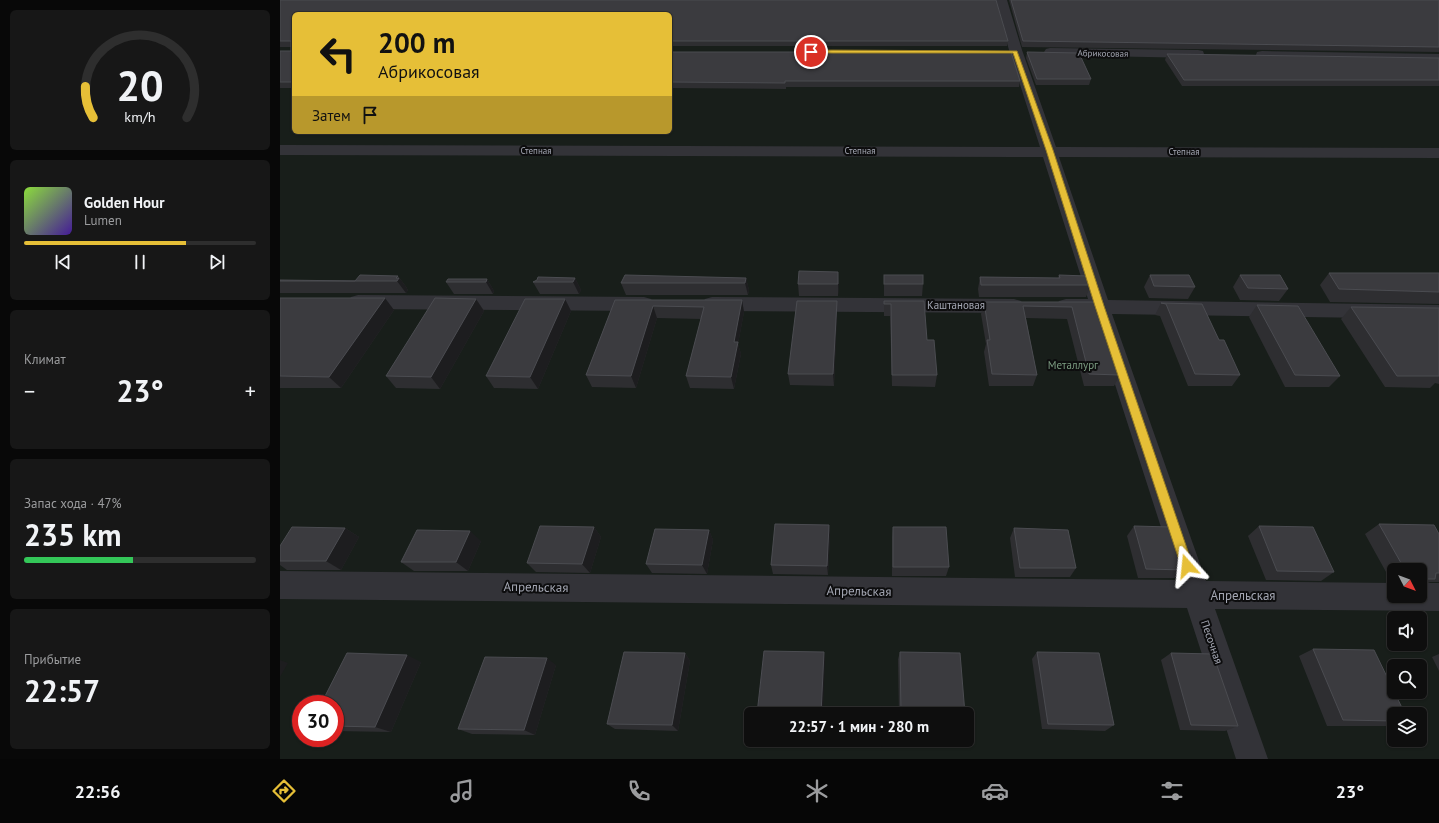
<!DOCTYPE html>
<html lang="ru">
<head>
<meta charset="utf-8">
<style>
  :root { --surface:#0e0e0e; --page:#171717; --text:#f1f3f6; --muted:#9b9c9e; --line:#2e2e2e; --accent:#e6bf37 }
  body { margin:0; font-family:"PT Sans",sans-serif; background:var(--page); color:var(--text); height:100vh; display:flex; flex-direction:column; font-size:15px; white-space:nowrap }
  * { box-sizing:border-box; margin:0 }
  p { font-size:13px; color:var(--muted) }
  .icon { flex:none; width:22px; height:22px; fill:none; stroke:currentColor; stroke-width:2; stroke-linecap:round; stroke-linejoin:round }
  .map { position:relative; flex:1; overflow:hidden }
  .panel { display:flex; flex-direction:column; gap:10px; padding:10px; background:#080808; width:280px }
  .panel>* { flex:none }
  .top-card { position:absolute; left:12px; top:12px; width:380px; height:122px; border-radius:6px; box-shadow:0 1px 3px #0004,0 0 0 1px var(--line); background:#e6bf37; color:#111; overflow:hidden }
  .needle { width:26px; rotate:132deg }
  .controls { position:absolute; left:1107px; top:563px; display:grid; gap:8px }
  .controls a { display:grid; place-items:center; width:40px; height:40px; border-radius:6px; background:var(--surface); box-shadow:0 1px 3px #0004,0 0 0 1px var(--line); font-size:20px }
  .speed { position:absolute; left:12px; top:695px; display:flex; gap:8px; font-size:20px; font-weight:700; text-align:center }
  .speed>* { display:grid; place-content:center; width:52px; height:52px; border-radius:50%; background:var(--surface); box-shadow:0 1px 3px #0004,0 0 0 1px var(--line); line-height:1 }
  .speed .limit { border:6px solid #d22; background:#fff; color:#111 }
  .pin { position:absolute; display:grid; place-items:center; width:34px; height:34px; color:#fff; margin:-17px; border:2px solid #fff; border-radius:50%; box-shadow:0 1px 4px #0007 }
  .me { position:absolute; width:44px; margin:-22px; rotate:342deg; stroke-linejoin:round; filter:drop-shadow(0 0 3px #0008) }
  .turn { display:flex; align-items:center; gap:14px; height:84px; padding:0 20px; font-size:18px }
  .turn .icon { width:52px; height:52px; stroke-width:2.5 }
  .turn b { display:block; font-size:28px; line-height:34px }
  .then { display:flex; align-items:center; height:38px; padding:0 20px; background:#0003; gap:8px; font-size:15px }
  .big { font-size:30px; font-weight:700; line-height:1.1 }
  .panel .tile { flex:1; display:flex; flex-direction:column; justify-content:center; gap:6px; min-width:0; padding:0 14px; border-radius:6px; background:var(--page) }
  .panel .dial { align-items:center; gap:0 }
  .dial svg { height:104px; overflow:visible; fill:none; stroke:var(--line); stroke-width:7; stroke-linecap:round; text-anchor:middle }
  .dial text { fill:var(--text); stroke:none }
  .song { display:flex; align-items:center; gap:12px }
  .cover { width:48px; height:48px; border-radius:6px; background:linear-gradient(135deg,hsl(90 70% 55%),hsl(260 70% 35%)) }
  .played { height:4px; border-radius:2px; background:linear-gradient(90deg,var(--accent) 70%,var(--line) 70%) }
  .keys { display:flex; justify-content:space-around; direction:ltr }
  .heat { display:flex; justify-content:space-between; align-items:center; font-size:22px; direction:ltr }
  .charge { height:6px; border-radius:3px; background:linear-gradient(90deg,#34c759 47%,var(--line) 0) }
  .trip { position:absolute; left:464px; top:707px; width:230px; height:40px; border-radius:6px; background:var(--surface); box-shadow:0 1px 3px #0004,0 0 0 1px var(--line); font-weight:700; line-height:40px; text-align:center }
  .tab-bar { display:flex; height:64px; justify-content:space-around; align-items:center; background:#060606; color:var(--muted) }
  .tab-bar .icon { width:28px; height:28px }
  .tab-bar .on { color:var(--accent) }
  .tab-bar b { font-size:18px; color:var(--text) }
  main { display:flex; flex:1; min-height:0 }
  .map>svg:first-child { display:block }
  .green { fill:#181e1a; fill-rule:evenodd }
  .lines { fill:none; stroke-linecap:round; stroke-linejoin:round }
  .street { fill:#333338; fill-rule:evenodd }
  .wall { fill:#2e2e31 }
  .shaded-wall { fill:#1d1d1f }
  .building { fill:#3b3b3f; stroke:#4b4c51 }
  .route { fill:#e6bf37; stroke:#967c24 }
  .labels { text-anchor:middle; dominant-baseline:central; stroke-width:4; stroke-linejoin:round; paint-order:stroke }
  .far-street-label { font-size:9px; fill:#a4a7b3; stroke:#0d0d0e }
  .street-label { font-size:11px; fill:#a4a7b3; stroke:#0d0d0e }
  .park-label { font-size:11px; fill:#7c9d82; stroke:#0d0d0e }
  .near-street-label { font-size:13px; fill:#a4a7b3; stroke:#0d0d0e }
</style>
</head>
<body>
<main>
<section class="panel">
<div class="tile dial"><svg viewBox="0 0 100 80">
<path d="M14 69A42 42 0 1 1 86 69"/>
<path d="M14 69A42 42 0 0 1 8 45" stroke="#e6bf37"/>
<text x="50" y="56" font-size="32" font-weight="700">20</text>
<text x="50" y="72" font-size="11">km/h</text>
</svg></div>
<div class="tile">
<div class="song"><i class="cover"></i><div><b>Golden Hour</b><p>Lumen</p></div></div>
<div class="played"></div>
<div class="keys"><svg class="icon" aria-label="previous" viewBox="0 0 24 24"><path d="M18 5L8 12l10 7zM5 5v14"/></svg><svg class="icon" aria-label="pause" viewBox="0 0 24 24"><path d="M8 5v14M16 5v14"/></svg><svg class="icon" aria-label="next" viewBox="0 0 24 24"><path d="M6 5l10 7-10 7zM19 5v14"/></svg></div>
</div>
<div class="tile"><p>Климат</p>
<div class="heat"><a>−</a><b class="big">23°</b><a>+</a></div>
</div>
<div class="tile"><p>Запас хода · 47%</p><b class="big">235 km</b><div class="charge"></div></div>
<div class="tile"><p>Прибытие</p><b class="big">22:57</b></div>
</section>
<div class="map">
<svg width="1159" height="759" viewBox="0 0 1159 759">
  <rect width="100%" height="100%" fill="#121213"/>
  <!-- green -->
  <path class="green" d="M0 0H1159V759H0ZM14 14H390V132H14ZM1114 570H1140V596H1114ZM1114 618H1140V644H1114ZM1114 666H1140V692H1114ZM21 704H55V738H21ZM471 714H687V740H471ZM1114 714H1140V740H1114Z"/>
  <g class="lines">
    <!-- street -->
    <g class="street">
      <polygon points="715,0 727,0 742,50 776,147 1159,148 1159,158 779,157 828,300 1159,305 1159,319 832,314 926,581 1114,583 1114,596 1140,596 1140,583 1159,583 1159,611 935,609 988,759 956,759 907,608 0,599 0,571 898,580 812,313 786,313 779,311 776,306 779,301 786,299 808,299 763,157 0,155 0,145 760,147 729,50"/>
      <polygon points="770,48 918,50 923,51 924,54 923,57 918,58 766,55 764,52 766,49"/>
      <polygon points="982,51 1159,54 1159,62 977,58 976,55 977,52"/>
      <polygon points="78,295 364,297 371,299 374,304 371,309 364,311 78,309 71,307 68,302 71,297"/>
      <polygon points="432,297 734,299 741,301 744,306 741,311 734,313 432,311 425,309 422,304 425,299"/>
    </g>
  </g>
  <!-- wall -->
  <g class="wall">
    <polygon points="0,0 716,0 728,41 727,46 390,46 390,14 14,14 14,88 0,88 0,51 11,51 11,47 0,47"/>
    <polygon points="729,0 1159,0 1159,52 742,47"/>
    <polygon points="390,52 740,81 739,87 506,87 506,89 390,88"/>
    <polygon points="747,52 811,79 809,85 756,85 746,58"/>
    <polygon points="887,54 1159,58 1159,86 902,86 885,60"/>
    <polygon points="1049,273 1159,273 1159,304 1050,302 1040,285"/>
    <polygon points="604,275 643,284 642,296 604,296"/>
    <polygon points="779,275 811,285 806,297 699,297 698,289 700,277 778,278"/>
    <polygon points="870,275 915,287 908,299 869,298 864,287"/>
    <polygon points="960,275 1008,289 999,301 960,300 953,287"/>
    <polygon points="118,276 127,288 127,289 128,290 126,293 0,293 0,280 75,281"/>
    <polygon points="295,278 301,290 299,294 260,294 253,282"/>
    <polygon points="466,278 469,290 468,295 346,295 341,283"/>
    <polygon points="207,279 214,291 213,294 174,294 166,282"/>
    <polygon points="518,284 559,284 558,296 519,296"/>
    <polygon points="0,298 114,310 61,388 0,388"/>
    <polygon points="196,299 204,311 160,389 116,388 106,376"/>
    <polygon points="285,299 291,311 258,389 214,388 206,376"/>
    <polygon points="335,300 462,300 464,312 458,344 461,354 454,389 410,388 406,376 421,319 377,318 356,388 312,387 306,375"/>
    <polygon points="604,301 644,301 647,340 657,375 655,387 612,386 610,316 604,316"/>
    <polygon points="704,302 816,302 840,375 834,386 804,386 787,319 746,318 757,375 753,386 709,386 704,352 706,344 701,314"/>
    <polygon points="881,303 922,304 939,340 960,375 952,386 908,386 880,316 875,315"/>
    <polygon points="977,305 1060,376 1049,387 1005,387 969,317"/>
    <polygon points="1071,307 1159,308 1159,384 1155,383 1150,388 1105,387 1061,319"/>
    <polygon points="557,313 554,386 510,385 508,374"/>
    <polygon points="1099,524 1159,534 1159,582 1150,582 1140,587 1140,570 1114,570 1114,582 1111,581 1085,534"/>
    <polygon points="549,525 550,535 548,575 493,574 491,565"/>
    <polygon points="854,526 905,570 896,578 858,578 847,536"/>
    <polygon points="979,526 1054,572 1041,581 986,580 968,536"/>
    <polygon points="314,527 321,537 310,573 256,572 247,563"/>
    <polygon points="613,527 669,567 666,576 612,576 612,537"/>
    <polygon points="65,528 79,537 61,570 7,570 0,565 0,546"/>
    <polygon points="734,528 796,568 790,577 735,577 730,538"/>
    <polygon points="429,530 433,540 427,574 372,573 366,564"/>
    <polygon points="201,541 188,571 134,571 121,562"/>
    <polygon points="1033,649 1114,714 1114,725 1110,726 1047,726 1019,656"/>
    <polygon points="620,652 685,714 619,714 618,659"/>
    <polygon points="757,652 834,725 825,731 762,729 752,659"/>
    <polygon points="405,653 410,661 398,731 335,729 327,724"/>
    <polygon points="891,653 958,726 945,731 900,730 881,660"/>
    <polygon points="1159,654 1159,671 1152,657"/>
    <polygon points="141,662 111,732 55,731 55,704"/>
    <polygon points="276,665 255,735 192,734 178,729"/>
  </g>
  <!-- shaded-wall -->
  <g class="shaded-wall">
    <polygon points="558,272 559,284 558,296"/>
    <polygon points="118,276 127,288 127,289 128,290 126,293 117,281 116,278"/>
    <polygon points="295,278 301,290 299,294 293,282"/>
    <polygon points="466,278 469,290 468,295 465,283"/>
    <polygon points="207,279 214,291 213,294 206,282"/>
    <polygon points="105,298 114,310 61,388 49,377"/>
    <polygon points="196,299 204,311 160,389 151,377"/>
    <polygon points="285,299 291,311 258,389 250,377"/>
    <polygon points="462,300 464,312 458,344 461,354 454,389 451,377 454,342"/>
    <polygon points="557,301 557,313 554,386 553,374"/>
    <polygon points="373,306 377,318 356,388 351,376"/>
    <polygon points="549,525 550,535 548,575 547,566"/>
    <polygon points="314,527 321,537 310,573 302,564"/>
    <polygon points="65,528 79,537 61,570 46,561"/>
    <polygon points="429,530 433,540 427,574 422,565"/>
    <polygon points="190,531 201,541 188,571 176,562"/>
    <polygon points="544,652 545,660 543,714 541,714"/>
    <polygon points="405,653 410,661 398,731 392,725"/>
    <polygon points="127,655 141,662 111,732 95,727"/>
    <polygon points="267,658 276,665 255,735 244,730"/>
    <polygon points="0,660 8,663 0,677"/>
  </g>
  <!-- building -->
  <g class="building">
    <polygon points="0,0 716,0 728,41 390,41 390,14 14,14 14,82 0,82 0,51 11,51 11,41 0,41"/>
    <polygon points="731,0 1159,0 1159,47 743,41"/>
    <polygon points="390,52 731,52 740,81 505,81 505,83 390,82"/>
    <polygon points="747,52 799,53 811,79 757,79"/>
    <polygon points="887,54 1159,58 1159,80 904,80"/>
    <polygon points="519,271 558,272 558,284 518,284"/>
    <polygon points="1049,273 1159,273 1159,292 1059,289"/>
    <polygon points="80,275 118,276 116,278 119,278 117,281 0,281 0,280 75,281"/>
    <polygon points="345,275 466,278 465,283 341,283"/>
    <rect x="604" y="275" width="39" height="9"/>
    <polygon points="779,275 807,276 811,285 701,285 700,277 780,278"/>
    <polygon points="870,275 909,275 915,287 874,286"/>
    <polygon points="960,275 1000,275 1008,289 968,288"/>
    <polygon points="258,277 295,278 293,282 253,282 257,280"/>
    <polygon points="168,279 207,279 206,282 166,282"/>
    <polygon points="0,298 105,298 49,377 0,376"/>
    <polygon points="155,298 196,299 151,377 106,376"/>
    <polygon points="245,299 285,299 250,377 206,376"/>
    <polygon points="335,300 462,300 454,342 458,342 451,377 406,376 424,307 373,306 351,376 306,375"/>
    <polygon points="517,301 557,301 553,374 508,374"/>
    <polygon points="604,301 644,301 647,340 654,340 657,375 612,375 611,304 604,304"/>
    <polygon points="704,302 816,302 840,375 809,374 792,307 743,306 757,375 712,374 707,340 710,340"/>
    <polygon points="881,303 922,304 939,340 944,340 960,375 915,374 886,304"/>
    <polygon points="977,305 1018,306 1060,376 1015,375"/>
    <polygon points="1071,307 1159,308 1159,376 1117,376"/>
    <polygon points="495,524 549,525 547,566 491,565"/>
    <polygon points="1099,524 1154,525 1159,534 1159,573 1156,573 1155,579 1140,579 1140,570 1125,570"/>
    <polygon points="260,526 314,527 302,564 247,563"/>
    <polygon points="854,526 891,527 905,570 866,569"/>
    <polygon points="979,526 1033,527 1054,572 997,571"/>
    <polygon points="12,527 65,528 46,561 0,561 0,546"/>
    <polygon points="613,527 666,527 669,567 613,567"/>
    <polygon points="734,528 788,530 796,568 740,568"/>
    <polygon points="375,529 429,530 422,565 366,564"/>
    <polygon points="137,530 190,531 176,562 121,562"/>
    <polygon points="1033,649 1094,650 1125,714 1114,714 1114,721 1063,720"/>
    <polygon points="484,651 544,652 541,714 477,714"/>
    <polygon points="344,652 405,653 392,725 327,724"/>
    <polygon points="620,652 680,653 685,714 621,714"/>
    <polygon points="757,652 819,653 834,725 768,724"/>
    <polygon points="67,653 127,655 95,727 55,726 55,704 41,704"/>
    <polygon points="891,653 933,654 958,726 911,725"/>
    <polygon points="205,657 267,658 244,730 178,729"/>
  </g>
  <!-- route -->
  <polygon class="route" points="531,50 737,51 773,150 824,306 913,566 911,570 907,571 903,570 901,566 815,306 766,150 733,53 529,53 529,52"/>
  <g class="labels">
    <!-- far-street labels -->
    <g class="far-street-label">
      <text transform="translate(823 53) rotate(1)">Абрикосовая</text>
      <text x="256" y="150">Степная</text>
      <text x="580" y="150">Степная</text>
      <text x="904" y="151">Степная</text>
    </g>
    <!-- street labels -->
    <g class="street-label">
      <text x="676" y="305">Каштановая</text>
      <text transform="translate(932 642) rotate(71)">Песочная</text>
    </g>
    <!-- park labels -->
    <g class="park-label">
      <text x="793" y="365">Металлург</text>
    </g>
    <!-- near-street labels -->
    <g class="near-street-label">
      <text transform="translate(256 587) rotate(1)">Апрельская</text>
      <text transform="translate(579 591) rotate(1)">Апрельская</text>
      <text x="963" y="595">Апрельская</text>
    </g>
  </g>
</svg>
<div class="controls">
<a><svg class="needle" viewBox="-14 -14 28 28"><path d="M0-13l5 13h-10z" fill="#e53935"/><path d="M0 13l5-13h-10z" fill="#9b9c9e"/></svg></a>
<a><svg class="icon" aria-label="sound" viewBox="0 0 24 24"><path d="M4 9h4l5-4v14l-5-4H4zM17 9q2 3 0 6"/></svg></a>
<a><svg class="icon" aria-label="search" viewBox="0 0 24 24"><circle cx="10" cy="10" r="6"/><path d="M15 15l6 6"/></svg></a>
<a><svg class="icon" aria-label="layers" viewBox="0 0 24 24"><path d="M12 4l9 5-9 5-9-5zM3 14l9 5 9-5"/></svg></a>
</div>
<div class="speed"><div class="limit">30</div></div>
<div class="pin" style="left:531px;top:52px;background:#d93025"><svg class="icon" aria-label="arrive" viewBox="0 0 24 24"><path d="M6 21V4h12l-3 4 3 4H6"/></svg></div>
<svg class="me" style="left:907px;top:566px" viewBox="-20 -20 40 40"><path d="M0-17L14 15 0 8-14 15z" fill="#e6bf37" stroke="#fff" stroke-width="4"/></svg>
<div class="trip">22:57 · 1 мин · 280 m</div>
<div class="top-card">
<div class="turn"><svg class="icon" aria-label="left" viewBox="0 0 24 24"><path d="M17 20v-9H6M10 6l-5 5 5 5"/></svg><div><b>200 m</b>Абрикосовая</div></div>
<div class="then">Затем<svg class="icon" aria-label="arrive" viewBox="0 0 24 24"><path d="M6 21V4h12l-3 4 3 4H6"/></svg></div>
</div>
</div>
</main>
<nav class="tab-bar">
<b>22:56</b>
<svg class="icon on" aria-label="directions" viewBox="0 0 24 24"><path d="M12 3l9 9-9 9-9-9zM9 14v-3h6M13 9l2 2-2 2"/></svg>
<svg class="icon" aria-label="music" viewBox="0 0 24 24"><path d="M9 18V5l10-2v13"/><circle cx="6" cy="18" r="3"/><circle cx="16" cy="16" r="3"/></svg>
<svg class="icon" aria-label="phone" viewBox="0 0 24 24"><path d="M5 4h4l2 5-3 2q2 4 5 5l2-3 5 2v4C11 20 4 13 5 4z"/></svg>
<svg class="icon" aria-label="climate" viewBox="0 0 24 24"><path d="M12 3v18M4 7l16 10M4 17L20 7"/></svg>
<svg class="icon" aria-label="car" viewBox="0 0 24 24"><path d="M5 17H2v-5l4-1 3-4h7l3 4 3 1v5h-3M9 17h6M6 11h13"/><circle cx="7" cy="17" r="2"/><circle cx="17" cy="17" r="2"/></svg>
<svg class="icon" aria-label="filters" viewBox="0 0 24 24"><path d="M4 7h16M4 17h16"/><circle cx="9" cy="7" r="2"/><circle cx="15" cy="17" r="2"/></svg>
<b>23°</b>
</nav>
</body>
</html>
